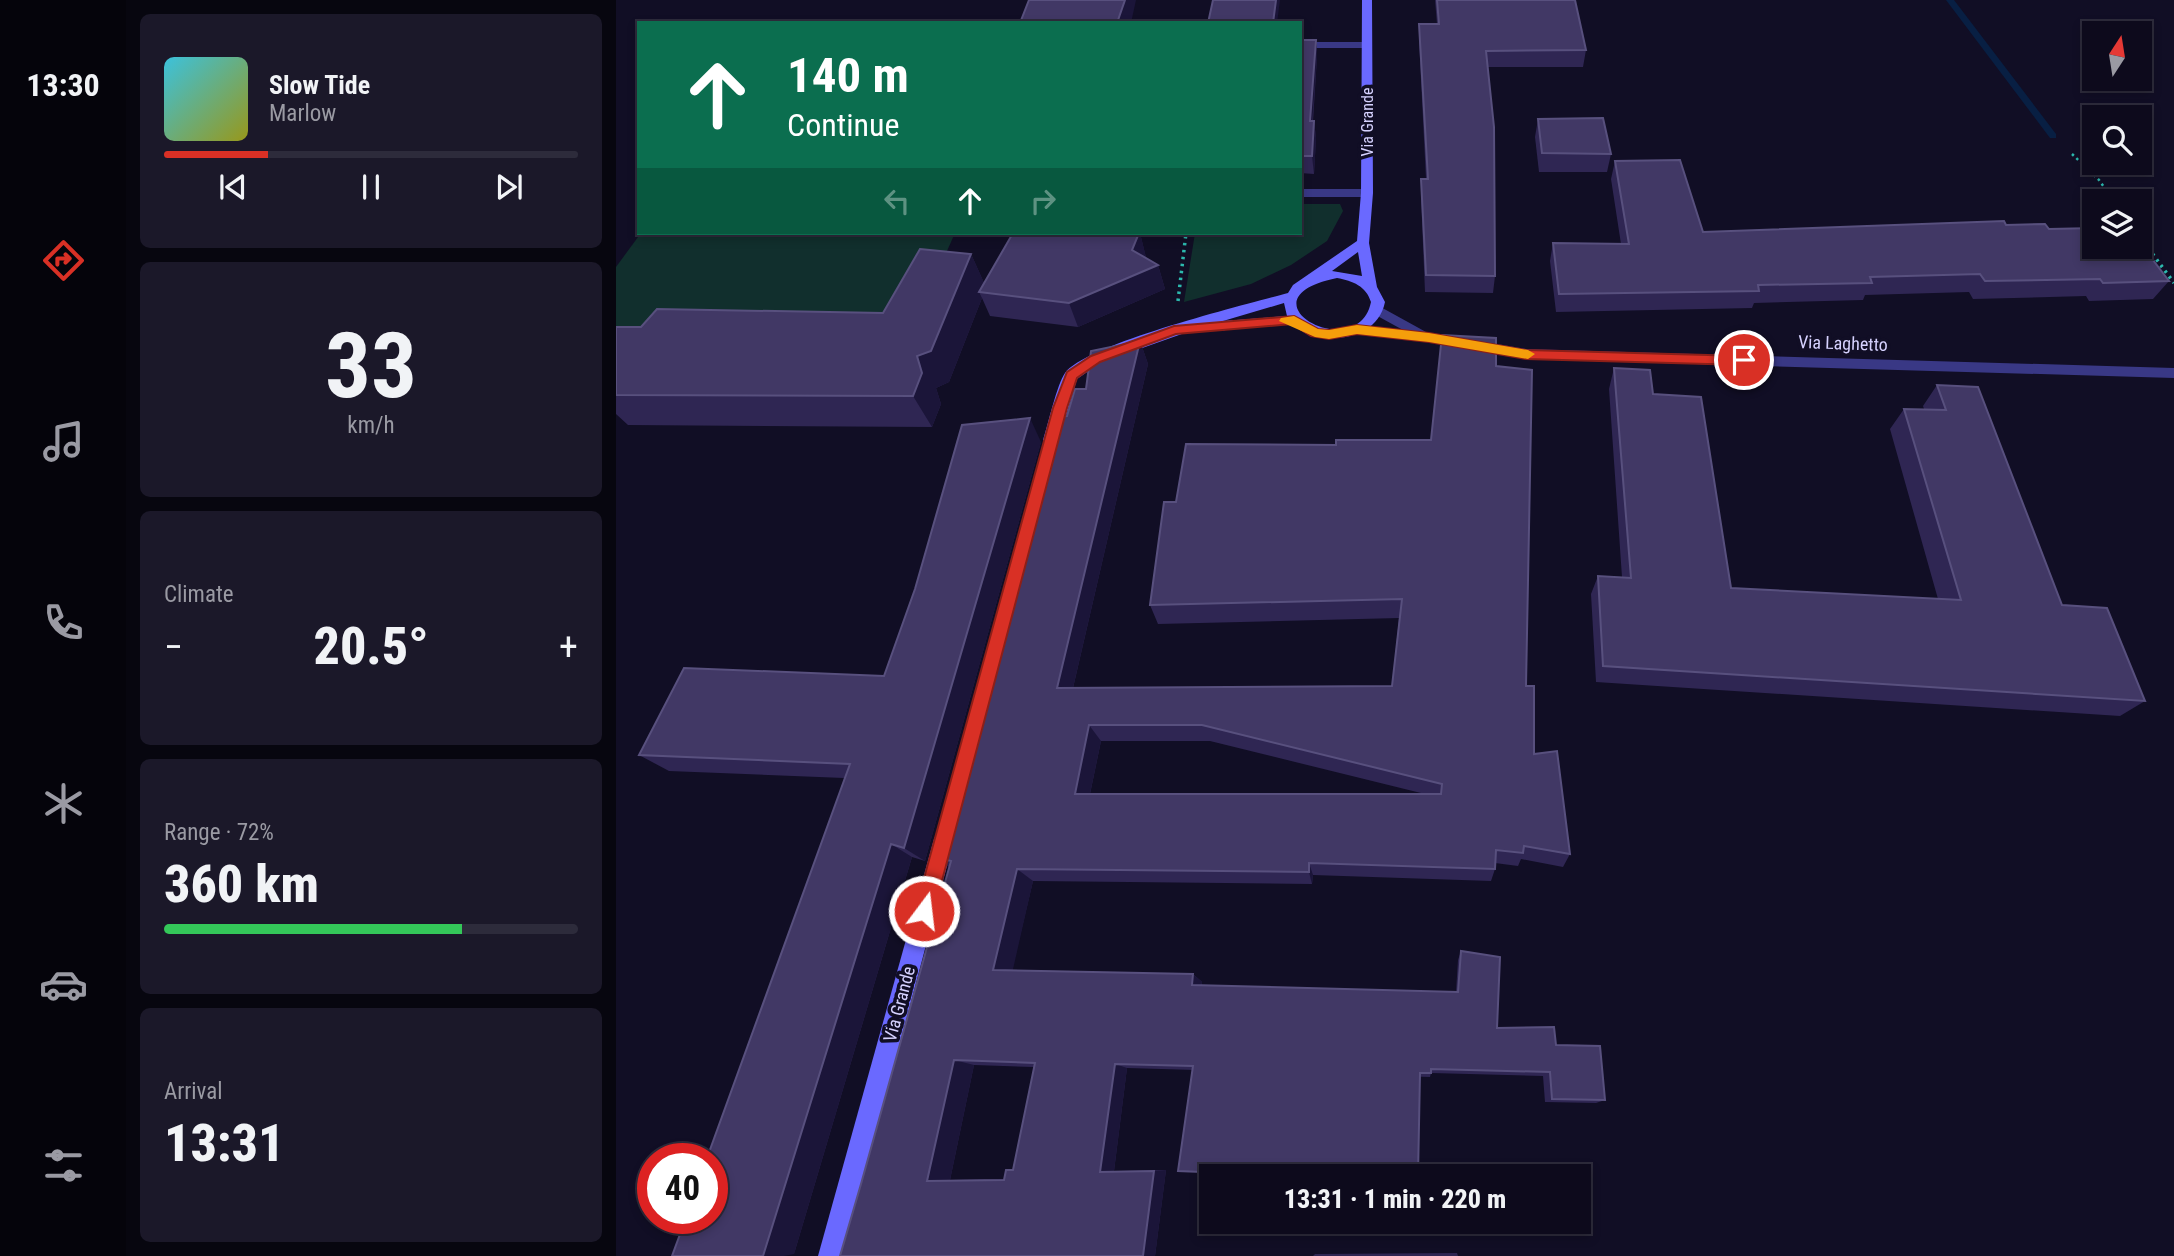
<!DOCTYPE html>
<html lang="en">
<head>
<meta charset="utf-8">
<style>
  :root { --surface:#0d0a1c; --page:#1b1829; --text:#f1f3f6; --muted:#9a9aa3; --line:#2d2b3b; --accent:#d93025 }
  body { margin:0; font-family:"Roboto Condensed",sans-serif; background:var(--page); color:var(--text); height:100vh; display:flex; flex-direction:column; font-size:26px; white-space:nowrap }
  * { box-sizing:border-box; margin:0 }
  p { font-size:23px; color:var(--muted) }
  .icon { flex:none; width:38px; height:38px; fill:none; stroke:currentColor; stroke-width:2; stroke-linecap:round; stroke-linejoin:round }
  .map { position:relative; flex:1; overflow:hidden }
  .drawer { display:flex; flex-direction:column; gap:14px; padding:14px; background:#07060f; width:490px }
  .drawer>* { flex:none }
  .hud { position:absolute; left:21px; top:21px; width:665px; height:214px; border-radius:0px; box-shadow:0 4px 10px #0003,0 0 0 2px var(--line); background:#0b6e4f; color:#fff; overflow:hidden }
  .needle { width:46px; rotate:12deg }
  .controls { position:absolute; left:1466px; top:21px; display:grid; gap:14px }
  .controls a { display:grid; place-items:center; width:70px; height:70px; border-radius:0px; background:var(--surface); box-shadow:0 4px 10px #0003,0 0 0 2px var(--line); font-size:35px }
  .speed { position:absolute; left:21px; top:1143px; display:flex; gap:14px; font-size:35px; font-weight:700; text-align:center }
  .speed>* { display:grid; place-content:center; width:91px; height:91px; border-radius:50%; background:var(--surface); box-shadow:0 4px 10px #0003,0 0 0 2px var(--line); line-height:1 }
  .speed .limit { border:10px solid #d22; background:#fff; color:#111 }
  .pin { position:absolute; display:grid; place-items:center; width:60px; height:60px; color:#fff; margin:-30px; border:4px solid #fff; border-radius:50%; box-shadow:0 2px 7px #0007 }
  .me { position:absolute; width:77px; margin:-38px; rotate:15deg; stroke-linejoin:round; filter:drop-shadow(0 0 5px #0008) }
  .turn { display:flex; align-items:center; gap:24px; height:147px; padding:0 35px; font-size:32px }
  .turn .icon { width:91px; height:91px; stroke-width:2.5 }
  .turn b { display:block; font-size:49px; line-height:60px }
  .lanes { display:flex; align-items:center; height:66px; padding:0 35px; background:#0003; justify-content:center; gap:35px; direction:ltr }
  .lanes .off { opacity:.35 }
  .big { font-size:52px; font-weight:800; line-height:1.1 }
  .drawer .card { flex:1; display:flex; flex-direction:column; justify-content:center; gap:10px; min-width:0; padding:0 24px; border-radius:10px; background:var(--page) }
  .drawer .dial { align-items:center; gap:0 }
  .dial b { font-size:91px; line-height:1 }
  .song { display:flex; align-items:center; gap:21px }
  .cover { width:84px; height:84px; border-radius:10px; background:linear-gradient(135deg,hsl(190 70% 55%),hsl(60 70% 35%)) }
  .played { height:7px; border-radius:4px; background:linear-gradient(90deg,var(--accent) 25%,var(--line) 25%) }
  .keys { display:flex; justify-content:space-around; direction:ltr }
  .heat { display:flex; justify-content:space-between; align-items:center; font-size:38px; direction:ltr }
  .charge { height:10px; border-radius:5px; background:linear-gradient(90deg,#34c759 72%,var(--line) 0) }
  .trip { position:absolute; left:583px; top:1164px; width:392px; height:70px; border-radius:0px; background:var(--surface); box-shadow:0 4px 10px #0003,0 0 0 2px var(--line); font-weight:800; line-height:70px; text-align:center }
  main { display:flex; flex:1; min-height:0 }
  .menu { display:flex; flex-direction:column; width:126px; justify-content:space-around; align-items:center; background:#05040b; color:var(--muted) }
  .menu .icon { width:49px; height:49px }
  .menu .current { color:var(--accent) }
  .menu b { font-size:32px; color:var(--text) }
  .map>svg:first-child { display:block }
  .green { fill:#112f2d }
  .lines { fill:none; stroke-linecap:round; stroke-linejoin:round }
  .stream { fill:#081f43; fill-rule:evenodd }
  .path-far1 { stroke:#2cb9ae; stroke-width:2.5; stroke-dasharray:2.5 3.5; stroke-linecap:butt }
  .path { stroke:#2cb9ae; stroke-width:3.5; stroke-dasharray:2.5 4.5; stroke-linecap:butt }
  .street { fill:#393885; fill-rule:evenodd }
  .secondary { fill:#6a69ff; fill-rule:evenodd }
  .wall { fill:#2f2653; fill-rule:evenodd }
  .shaded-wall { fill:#1b1539 }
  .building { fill:#413865; stroke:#58507e; stroke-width:2; fill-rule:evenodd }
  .route { fill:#d93025; stroke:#8d1f18; stroke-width:2 }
  .slow { fill:#f59e0b }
  .labels { text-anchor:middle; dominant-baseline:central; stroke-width:7; stroke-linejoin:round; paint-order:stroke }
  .far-street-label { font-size:16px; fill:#d6d2ff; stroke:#110e25 }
  .street-label { font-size:18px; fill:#d6d2ff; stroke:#110e25 }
</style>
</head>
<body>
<main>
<nav class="menu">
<b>13:30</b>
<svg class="icon current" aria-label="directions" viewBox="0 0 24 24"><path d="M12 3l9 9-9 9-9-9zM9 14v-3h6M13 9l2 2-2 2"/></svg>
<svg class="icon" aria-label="music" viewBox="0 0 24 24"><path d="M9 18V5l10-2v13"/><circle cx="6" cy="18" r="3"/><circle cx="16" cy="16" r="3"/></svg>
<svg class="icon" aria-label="phone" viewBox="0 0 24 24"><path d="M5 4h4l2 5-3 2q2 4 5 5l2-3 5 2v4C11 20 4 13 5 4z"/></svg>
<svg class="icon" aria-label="climate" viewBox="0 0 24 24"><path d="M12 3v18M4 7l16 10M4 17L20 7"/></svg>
<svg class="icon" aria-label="car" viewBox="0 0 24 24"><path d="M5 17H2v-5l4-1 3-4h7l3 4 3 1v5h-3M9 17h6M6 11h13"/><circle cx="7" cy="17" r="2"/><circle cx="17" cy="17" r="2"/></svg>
<svg class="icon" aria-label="filters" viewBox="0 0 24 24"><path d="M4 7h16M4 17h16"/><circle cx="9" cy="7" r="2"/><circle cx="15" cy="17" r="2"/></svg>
</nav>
<section class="drawer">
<div class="card">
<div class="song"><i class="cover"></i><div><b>Slow Tide</b><p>Marlow</p></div></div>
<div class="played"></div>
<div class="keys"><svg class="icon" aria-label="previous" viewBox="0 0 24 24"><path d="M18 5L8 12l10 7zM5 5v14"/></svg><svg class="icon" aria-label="pause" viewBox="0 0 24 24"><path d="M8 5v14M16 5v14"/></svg><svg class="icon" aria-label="next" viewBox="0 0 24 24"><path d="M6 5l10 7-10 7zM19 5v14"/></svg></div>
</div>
<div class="card dial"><b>33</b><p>km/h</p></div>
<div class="card"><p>Climate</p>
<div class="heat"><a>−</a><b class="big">20.5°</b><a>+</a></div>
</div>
<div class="card"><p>Range · 72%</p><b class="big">360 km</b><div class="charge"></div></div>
<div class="card"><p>Arrival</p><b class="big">13:31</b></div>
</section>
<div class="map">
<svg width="1558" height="1256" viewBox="0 0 1558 1256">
  <rect width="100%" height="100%" fill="#110e25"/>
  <!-- green -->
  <g class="green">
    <polygon points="684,204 724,204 727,211 711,241 675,265 635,284 568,302 579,233 684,233"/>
    <polygon points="25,233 339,233 291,341 0,337 0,267"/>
  </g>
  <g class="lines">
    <!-- stream -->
    <polygon class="stream" points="1330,0 1338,0 1440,134 1440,138 1434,138"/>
    <!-- path-far1 -->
    <polyline class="path-far1" points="1456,154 1483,180 1498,201"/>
    <!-- path -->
    <g class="path">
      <polyline points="1524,237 1558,283"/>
      <polyline points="562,301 570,233"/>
    </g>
    <!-- street -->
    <g class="street">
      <polygon points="684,42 751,42 756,45 751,48 684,48"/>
      <polygon points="684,189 751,189 757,193 751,197 684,197"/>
      <polygon points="761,305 810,332 910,349 1558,368 1558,378 910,359 813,342 736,333 734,330 741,325 787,330 756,313 756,307"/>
    </g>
    <!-- secondary -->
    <g class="secondary">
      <path d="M746 0H756L757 193 753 243 761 287 769 302C762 336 723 343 694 335 688 334 682 327 676 325 667 322 613 330 600 331L595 329 594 324 484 363 461 379 443 440 435 446 430 444 427 440C432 425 441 384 449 373 472 343 629 305 672 293L677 285 741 241 745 193ZM742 252 746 276 716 271ZM721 278C737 281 750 286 755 302 742 367 618 299 721 278ZM668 303 671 316 607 321Z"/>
      <polygon points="328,829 335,832 338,839 228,1256 202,1256 318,839 321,832"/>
    </g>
  </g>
  <!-- wall -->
  <g class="wall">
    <polygon points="819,0 959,0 970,50 967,67 872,67 879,276 877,293 809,292 805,197 805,179 810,179 803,40 803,24 821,24"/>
    <polygon points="684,40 700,40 701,57 697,121 698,121 700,138 698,174 684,173"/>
    <polygon points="922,119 995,154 991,172 923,172 919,137"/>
    <polygon points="999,161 1087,232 1390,225 1433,229 1553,281 1537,299 1473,301 1470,296 1357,299 1353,292 1249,295 1247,300 1138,303 1136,308 940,312 934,261 937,243 1005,244 995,179"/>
    <polygon points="524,233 530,258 542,265 549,289 462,327 374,316 366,298 333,382 320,388 325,404 316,427 12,425 0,414 0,327 25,327 267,313 355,254 368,283"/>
    <path d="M524 341 532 364 457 688 776 686 783 618 542 624 534 605 560 502 720 445 815 440 880 366 910 686 918 754 954 854 947 867 905 859 902 866 879 863V869L875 881 697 875 696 884 417 881 396 970 577 974 586 982V985L840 992 842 960 845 951 881 1028 940 1045 989 1100 980 1103 929 1102 927 1076 815 1073 814 1077 511 1068 498 1171 550 1170 539 1256 245 1184 333 867 315 856 451 416 470 389ZM485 741H594L809 794H474ZM358 1065 418 1067 397 1169 390 1170 388 1179 334 1180Z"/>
    <polygon points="998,368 1037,394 1115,588 1322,599 1274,429 1288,409 1308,409 1307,406 1321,385 1446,605 1529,701 1504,716 980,682 975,594 982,576 1006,577 993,389"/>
    <polygon points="425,442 309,861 296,857 178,1254 228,778 53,771 23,755 268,676"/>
    <polygon points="841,1253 842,1256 697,1256 699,1254"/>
  </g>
  <!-- shaded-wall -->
  <g class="shaded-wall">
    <polygon points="509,0 520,0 515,23 501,23"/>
    <polygon points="660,0 664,0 661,23 657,23"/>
    <polygon points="700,40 701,57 695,138 694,121"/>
    <polygon points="698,121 700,138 698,174 696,156"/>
    <polygon points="524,233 530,257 523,273 542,265 549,289 462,327 453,303 516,250"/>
    <polygon points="355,254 370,287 363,292 366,298 333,382 320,388 325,404 316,427 297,396 301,356"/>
    <polygon points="524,341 532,364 453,705 441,688"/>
    <polygon points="414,418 425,442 309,861 288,848"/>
    <polygon points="473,725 485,741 471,808 459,794"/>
    <polygon points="275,844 296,857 178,1254 168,1256 147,1256"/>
    <polygon points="693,863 697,875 696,884 693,872"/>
    <polygon points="401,869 417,881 395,978 377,970"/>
    <polygon points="577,974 586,982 585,992 576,985"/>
    <polygon points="338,1060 358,1065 334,1180 311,1181"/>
    <polygon points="499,1064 511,1068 498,1171 484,1172"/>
    <polygon points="550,1170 539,1256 527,1256 538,1171"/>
  </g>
  <!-- building -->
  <g class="building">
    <polygon points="413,0 509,0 501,23 404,23"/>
    <polygon points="597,0 660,0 657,23 592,23"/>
    <polygon points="821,0 959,0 970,50 870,51 878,127 879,276 810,275 805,179 812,179 803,24 823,24"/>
    <polygon points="684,40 700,40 694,121 698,121 696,156 684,156"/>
    <polygon points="987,118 995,154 926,153 922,119"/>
    <polygon points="1064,160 1087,232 1388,221 1390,225 1429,224 1433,229 1479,228 1479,247 1524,247 1524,243 1553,281 1487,283 1484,279 1369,281 1364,274 1254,277 1256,283 1142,285 1143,291 943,294 937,243 1013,244 999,161"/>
    <polygon points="397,233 523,233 516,250 542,265 453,303 363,292"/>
    <polygon points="304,249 355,254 315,351 301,356 306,373 297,396 0,395 0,327 25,327 41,309 267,313"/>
    <path d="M826 335 880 338V366L916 370 910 686H918V754L941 751 954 854 908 846 907 853 880 850 879 869 693 863V872L401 869 377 970 577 974 576 985 842 992 845 951 884 957 881 1028 938 1027 940 1045 984 1046 989 1100 936 1099 934 1072 815 1069V1073H804L802 1176H691L562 1171 577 1066 499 1064 484 1172 538 1171 527 1256H224L245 1184 335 861 315 856 437 417 451 416 459 389H470L475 351 524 341 441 688 776 686 786 599 534 605 548 502H560L570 444 720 445V440H815ZM473 725H586L826 784 825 794H459ZM338 1060 419 1063 397 1170H390L388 1180 311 1181Z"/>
    <polygon points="998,368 1034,370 1037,394 1085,397 1115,588 1345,600 1288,409 1330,410 1321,385 1362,387 1446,605 1491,608 1529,701 987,666 982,576 1015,578"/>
    <polygon points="414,418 288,848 275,844 147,1256 56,1256 70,1218 96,1218 96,1158 91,1158 234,764 23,755 68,668 268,676 299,589 346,425"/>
  </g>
  <!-- route -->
  <polygon class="route" points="678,316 702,329 713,330 741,325 813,333 910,350 1128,356 1135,360 1128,365 910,359 813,342 741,334 713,339 695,336 676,324 560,334 484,362 461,378 451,408 318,911 315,918 308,921 301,918 299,911 437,408 451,372 475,356 558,326"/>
  <!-- slow -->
  <polygon class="slow" points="678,316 702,329 713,330 741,325 813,333 912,350 919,354 912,359 813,342 741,334 713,339 699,337 663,321 665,318"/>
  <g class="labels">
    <!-- far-street labels -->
    <g class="far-street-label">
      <text transform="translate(751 122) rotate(-90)">Via Grande</text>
    </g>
    <!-- street labels -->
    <g class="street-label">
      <text transform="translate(1227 343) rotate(2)">Via Laghetto</text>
      <text transform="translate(283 1004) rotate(-75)">Via Grande</text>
    </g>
  </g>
</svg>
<div class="controls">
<a><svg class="needle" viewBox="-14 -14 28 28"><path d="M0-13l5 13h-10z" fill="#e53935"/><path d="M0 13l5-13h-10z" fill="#9a9aa3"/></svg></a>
<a><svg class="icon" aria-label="search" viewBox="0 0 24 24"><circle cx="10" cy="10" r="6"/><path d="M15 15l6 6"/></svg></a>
<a><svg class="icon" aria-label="layers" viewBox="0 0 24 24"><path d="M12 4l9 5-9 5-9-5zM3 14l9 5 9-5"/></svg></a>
</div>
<div class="speed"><div class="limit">40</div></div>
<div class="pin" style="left:1128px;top:360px;background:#d93025"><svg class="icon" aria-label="arrive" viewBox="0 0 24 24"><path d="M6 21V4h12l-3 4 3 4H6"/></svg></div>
<svg class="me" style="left:308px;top:911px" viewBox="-20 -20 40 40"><circle r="17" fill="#d93025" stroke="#fff" stroke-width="3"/><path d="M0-11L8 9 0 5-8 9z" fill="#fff"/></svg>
<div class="trip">13:31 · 1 min · 220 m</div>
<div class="hud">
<div class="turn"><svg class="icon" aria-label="ahead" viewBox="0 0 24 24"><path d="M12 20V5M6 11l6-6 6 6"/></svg><div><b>140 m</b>Continue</div></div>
<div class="lanes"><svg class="icon off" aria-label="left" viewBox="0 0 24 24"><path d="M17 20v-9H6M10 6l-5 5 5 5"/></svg><svg class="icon" aria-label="ahead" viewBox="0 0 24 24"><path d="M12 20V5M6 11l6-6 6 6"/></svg><svg class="icon off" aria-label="right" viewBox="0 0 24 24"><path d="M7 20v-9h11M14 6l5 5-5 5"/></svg></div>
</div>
</div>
</main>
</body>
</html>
